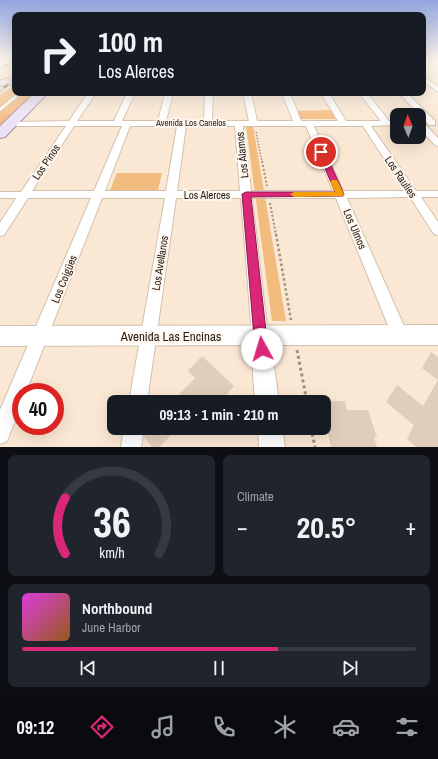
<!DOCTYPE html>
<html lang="en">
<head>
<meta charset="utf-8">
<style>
  :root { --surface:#171b24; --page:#20242c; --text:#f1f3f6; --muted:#9ea1a6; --line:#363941; --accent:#db2777 }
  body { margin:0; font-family:"Archivo Narrow",sans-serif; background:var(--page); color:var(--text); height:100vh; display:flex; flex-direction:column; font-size:15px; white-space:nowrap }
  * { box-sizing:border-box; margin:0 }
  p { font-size:13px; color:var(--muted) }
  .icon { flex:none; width:22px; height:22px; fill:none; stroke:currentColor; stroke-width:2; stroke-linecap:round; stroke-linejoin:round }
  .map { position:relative; height:447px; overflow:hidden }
  .panel { display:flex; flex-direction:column; gap:8px; padding:8px; background:#0d0f14; flex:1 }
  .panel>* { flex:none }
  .banner { position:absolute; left:12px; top:12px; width:414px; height:84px; border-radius:8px; box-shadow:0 4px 16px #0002; background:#171b24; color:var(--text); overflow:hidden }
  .needle { width:26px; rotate:358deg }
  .tools { position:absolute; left:390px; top:108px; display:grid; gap:8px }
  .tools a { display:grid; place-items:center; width:36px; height:36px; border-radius:8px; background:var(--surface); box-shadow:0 4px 16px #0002; font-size:20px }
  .speed { position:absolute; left:12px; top:383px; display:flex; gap:8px; font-size:20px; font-weight:700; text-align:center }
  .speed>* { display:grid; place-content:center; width:52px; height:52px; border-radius:50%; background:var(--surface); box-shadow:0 4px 16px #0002; line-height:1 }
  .speed .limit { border:6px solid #d22; background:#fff; color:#111 }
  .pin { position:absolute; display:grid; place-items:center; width:34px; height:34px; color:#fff; margin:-17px; border:2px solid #fff; border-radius:50%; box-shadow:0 1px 4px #0007 }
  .me { position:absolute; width:44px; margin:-22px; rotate:354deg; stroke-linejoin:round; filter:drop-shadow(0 0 3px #0008) }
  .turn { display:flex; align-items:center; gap:14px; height:84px; padding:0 20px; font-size:18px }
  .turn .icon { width:52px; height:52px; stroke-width:2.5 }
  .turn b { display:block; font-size:28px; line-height:34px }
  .big { font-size:30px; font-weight:800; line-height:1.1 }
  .panel .card { flex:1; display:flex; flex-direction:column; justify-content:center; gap:6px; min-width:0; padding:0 14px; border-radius:8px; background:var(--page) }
  .panel .dial { align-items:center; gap:0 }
  .dial svg { height:104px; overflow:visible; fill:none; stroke:var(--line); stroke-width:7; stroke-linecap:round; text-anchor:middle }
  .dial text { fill:var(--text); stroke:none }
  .song { display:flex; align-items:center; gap:12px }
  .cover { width:48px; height:48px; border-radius:6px; background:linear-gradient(135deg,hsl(300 70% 55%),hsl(30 70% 35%)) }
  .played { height:4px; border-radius:2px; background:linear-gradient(90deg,var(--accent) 65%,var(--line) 65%) }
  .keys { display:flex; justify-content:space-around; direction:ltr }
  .heat { display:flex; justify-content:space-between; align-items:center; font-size:22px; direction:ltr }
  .panel .tiles { flex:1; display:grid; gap:8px; grid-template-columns:1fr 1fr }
  .card:last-child { grid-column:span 2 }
  .trip { position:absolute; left:107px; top:395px; width:224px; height:40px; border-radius:8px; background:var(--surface); box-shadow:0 4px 16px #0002; font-weight:800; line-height:40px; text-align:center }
  .tabs { display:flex; height:64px; justify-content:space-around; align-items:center; background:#090b0e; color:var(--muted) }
  .tabs .icon { width:28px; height:28px }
  .tabs .selected { color:var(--accent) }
  .tabs b { font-size:18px; color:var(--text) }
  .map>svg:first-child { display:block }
  .built { fill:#f4dbc1 }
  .green { fill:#f3bc7f }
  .building { fill:#e0ceba }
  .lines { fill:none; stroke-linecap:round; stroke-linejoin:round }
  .service-casing { stroke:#d2c0ac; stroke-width:2 }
  .minor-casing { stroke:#d2c0ac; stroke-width:2 }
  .tertiary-casing { stroke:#d2c0ac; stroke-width:2 }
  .primary-casing { stroke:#9e90a5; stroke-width:2 }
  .path-far3 { stroke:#9e9182; stroke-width:1.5; stroke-dasharray:1.5 1.5; stroke-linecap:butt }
  .path-far2 { stroke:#9e9182; stroke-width:2; stroke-dasharray:2 2; stroke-linecap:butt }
  .path-far1 { stroke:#9e9182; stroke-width:2.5; stroke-dasharray:2.5 2.5; stroke-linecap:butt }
  .path { stroke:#9e9182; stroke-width:3; stroke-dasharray:3 3; stroke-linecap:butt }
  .service { fill:#fff; fill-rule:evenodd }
  .minor { fill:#fff; fill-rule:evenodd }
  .tertiary { fill:#fff; fill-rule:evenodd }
  .primary { fill:#ece2f8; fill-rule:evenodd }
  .rail-casing { stroke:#675d51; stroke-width:2.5 }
  .rail { stroke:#fff7ef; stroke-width:1.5; stroke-dasharray:5; stroke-linecap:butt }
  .route { fill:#db2777; stroke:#8e194d }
  .slow { fill:#f59e0b }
  .labels { text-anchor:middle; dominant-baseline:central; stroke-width:4; stroke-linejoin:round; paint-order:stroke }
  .far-street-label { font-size:9px; fill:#221c14; stroke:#fff7ef }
  .street-label { font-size:11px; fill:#221c14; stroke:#fff7ef }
  .near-street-label { font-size:13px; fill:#221c14; stroke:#fff7ef }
</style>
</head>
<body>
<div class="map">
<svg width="438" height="447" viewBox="0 0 438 447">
  <rect width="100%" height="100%" fill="#fbe8d4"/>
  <!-- built -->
  <polygon class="built" points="0,61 15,61 15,74 10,78 0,78"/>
  <!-- green -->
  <g class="green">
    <polygon points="15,84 15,93 38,93 0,131 0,95"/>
    <polygon points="333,110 338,119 299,119 296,111"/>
    <polygon points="246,126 253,126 286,321 272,321"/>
    <polygon points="117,173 162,173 158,190 110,190"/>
  </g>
  <!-- building -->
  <g class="building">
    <polygon points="431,352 438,357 438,447 416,447 407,439 414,425 386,402 397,385 423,406 438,380 422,368"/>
    <polygon points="202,356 234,386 220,402 217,402 209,394 201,402 172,402 195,378 188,371"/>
    <polygon points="324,401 345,401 347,410 368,410 377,437 374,437 377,447 331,447 324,416"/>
    <polygon points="147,428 177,428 160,447 152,447 144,437"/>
  </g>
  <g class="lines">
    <defs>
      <polygon id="service" points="18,93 22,93 0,111 0,108"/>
      <g id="minor">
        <polygon points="432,61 438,61 438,65"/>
        <polygon points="423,76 438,87 438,92 423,81"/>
        <path d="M88 93H96L77 121H114L127 93H135L122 121H158L165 93H173L166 121H204L205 93H213L212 121H249L243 93H251L257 121H293L282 93H290L301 121H338L321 93H329L346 121H381L359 93H367L389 121H397V125L371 126 416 191H438V197H421L438 222V235L434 234 410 197 347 198 408 335 406 340 400 343 394 340 336 198H252L268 336 266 341 260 344 254 341 252 336 241 198H176L147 402H129L165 198H102L26 392H21V406L7 441 0 444V410L91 198H28L4 235 0 236V223L16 198H0V192H21L66 126H10L6 124 10 122 69 121ZM74 126H122L94 191H32ZM130 126H177L166 191H105ZM186 126H235L240 191H177ZM243 126H306L333 191H251ZM314 126H363L405 191H343Z"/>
        <polygon points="399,93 407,93 435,121 435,125 429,125"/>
        <polygon points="419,121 422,121 438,138 438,146 435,145 419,128"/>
        <polygon points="124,428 144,428 141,447 121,447"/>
      </g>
      <g id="tertiary">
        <polygon points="438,325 438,345 271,345 279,402 255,402 251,345 0,346 0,326"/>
        <polygon points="258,428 282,428 285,447 259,447"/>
      </g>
      <g id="primary">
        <polygon points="15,78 15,84 0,86 0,80"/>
        <polygon points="35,93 48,93 5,137 0,138 0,126"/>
      </g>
    </defs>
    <!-- service casing -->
    <use href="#service" class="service-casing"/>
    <!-- minor casing -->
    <use href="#minor" class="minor-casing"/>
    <!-- tertiary casing -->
    <use href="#tertiary" class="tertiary-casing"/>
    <!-- primary casing -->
    <use href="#primary" class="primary-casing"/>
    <!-- path-far3 -->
    <polyline class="path-far3" points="256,132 262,162"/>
    <!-- path-far2 -->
    <g class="path-far2">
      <polyline points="262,161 267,186"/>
      <polyline points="270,203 276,235"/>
    </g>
    <!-- path-far1 -->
    <polyline class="path-far1" points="276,234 291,320"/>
    <!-- path -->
    <g class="path">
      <polyline points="297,350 307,402"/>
      <polyline points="311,428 315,447"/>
    </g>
    <!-- service -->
    <use href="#service" class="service"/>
    <!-- minor -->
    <use href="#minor" class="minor"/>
    <!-- tertiary -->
    <use href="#tertiary" class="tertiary"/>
    <!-- primary -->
    <use href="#primary" class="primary"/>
    <defs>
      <g id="rail">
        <polyline points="0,67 15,63"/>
        <polyline points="0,91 15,79"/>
      </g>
    </defs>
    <!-- rail casing -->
    <use href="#rail" class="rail-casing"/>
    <!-- rail -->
    <use href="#rail" class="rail"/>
  </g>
  <!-- sky -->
  <linearGradient id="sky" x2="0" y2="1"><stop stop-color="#91a5df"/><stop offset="0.49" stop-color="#fdf5ec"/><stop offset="1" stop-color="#fdf5ec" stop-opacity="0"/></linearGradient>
  <rect width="438" height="124" fill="url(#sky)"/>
  <!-- route -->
  <polygon class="route" points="319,150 325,152 344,194 343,196 251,197 268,349 266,353 262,355 257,353 255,349 242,194 246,192 335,192 318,152"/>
  <!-- slow -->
  <polygon class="slow" points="332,180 337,180 344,194 343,196 294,197 290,194 294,192 335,192 330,182"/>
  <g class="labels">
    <!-- far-street labels -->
    <g class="far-street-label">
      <text x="191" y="123">Avenida Los Canelos</text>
    </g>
    <!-- street labels -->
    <g class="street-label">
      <text transform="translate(242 155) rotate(-96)">Los Álamos</text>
      <text transform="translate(46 162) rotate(-56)">Los Pinos</text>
      <text transform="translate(401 177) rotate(56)">Los Raulíes</text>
      <text x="207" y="195">Los Alerces</text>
      <text transform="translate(355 229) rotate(67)">Los Ulmos</text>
      <text transform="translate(160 263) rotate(-81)">Los Avellanos</text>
      <text transform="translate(64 279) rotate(-68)">Los Coigües</text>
    </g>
    <!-- near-street labels -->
    <g class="near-street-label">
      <text x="171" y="336">Avenida Las Encinas</text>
    </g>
  </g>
</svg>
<div class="tools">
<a><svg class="needle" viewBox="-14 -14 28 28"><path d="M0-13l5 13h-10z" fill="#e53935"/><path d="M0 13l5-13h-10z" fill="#9ea1a6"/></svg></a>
</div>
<div class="speed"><div class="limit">40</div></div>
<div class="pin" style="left:321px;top:152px;background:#d93025"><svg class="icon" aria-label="arrive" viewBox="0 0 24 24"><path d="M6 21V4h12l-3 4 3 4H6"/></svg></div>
<svg class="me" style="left:262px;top:349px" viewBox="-20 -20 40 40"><circle r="19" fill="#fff"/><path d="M0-13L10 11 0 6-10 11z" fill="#db2777"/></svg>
<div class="trip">09:13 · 1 min · 210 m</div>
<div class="banner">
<div class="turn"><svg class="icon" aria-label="right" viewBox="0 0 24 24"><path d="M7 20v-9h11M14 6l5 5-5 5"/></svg><div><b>100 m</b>Los Alerces</div></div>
</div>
</div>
<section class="panel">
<div class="tiles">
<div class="card dial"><svg viewBox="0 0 100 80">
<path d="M14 69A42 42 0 1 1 86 69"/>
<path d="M14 69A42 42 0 0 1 14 26" stroke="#db2777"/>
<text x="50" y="56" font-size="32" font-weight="700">36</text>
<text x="50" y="72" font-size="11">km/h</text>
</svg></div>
<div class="card"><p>Climate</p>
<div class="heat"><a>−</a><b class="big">20.5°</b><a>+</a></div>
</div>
<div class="card">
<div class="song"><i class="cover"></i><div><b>Northbound</b><p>June Harbor</p></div></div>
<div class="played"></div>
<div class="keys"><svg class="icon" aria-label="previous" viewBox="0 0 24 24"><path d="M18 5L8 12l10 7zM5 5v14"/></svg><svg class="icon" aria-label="pause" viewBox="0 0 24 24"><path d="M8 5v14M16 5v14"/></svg><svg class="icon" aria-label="next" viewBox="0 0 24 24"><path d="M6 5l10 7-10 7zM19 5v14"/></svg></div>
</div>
</div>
</section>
<nav class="tabs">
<b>09:12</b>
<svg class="icon selected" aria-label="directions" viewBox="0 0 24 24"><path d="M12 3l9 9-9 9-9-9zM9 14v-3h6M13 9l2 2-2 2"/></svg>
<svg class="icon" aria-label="music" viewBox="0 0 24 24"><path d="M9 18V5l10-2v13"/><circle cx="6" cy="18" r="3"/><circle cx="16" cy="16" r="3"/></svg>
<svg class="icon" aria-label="phone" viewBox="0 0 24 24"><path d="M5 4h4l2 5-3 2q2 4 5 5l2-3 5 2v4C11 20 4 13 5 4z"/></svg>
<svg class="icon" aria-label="climate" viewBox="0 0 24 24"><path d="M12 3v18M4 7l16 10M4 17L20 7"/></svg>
<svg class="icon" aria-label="car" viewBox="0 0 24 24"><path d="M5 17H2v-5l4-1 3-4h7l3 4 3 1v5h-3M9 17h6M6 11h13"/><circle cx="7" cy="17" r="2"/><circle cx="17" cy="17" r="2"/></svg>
<svg class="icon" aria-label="filters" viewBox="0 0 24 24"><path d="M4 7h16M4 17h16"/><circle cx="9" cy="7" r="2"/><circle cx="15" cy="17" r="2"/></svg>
</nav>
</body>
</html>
